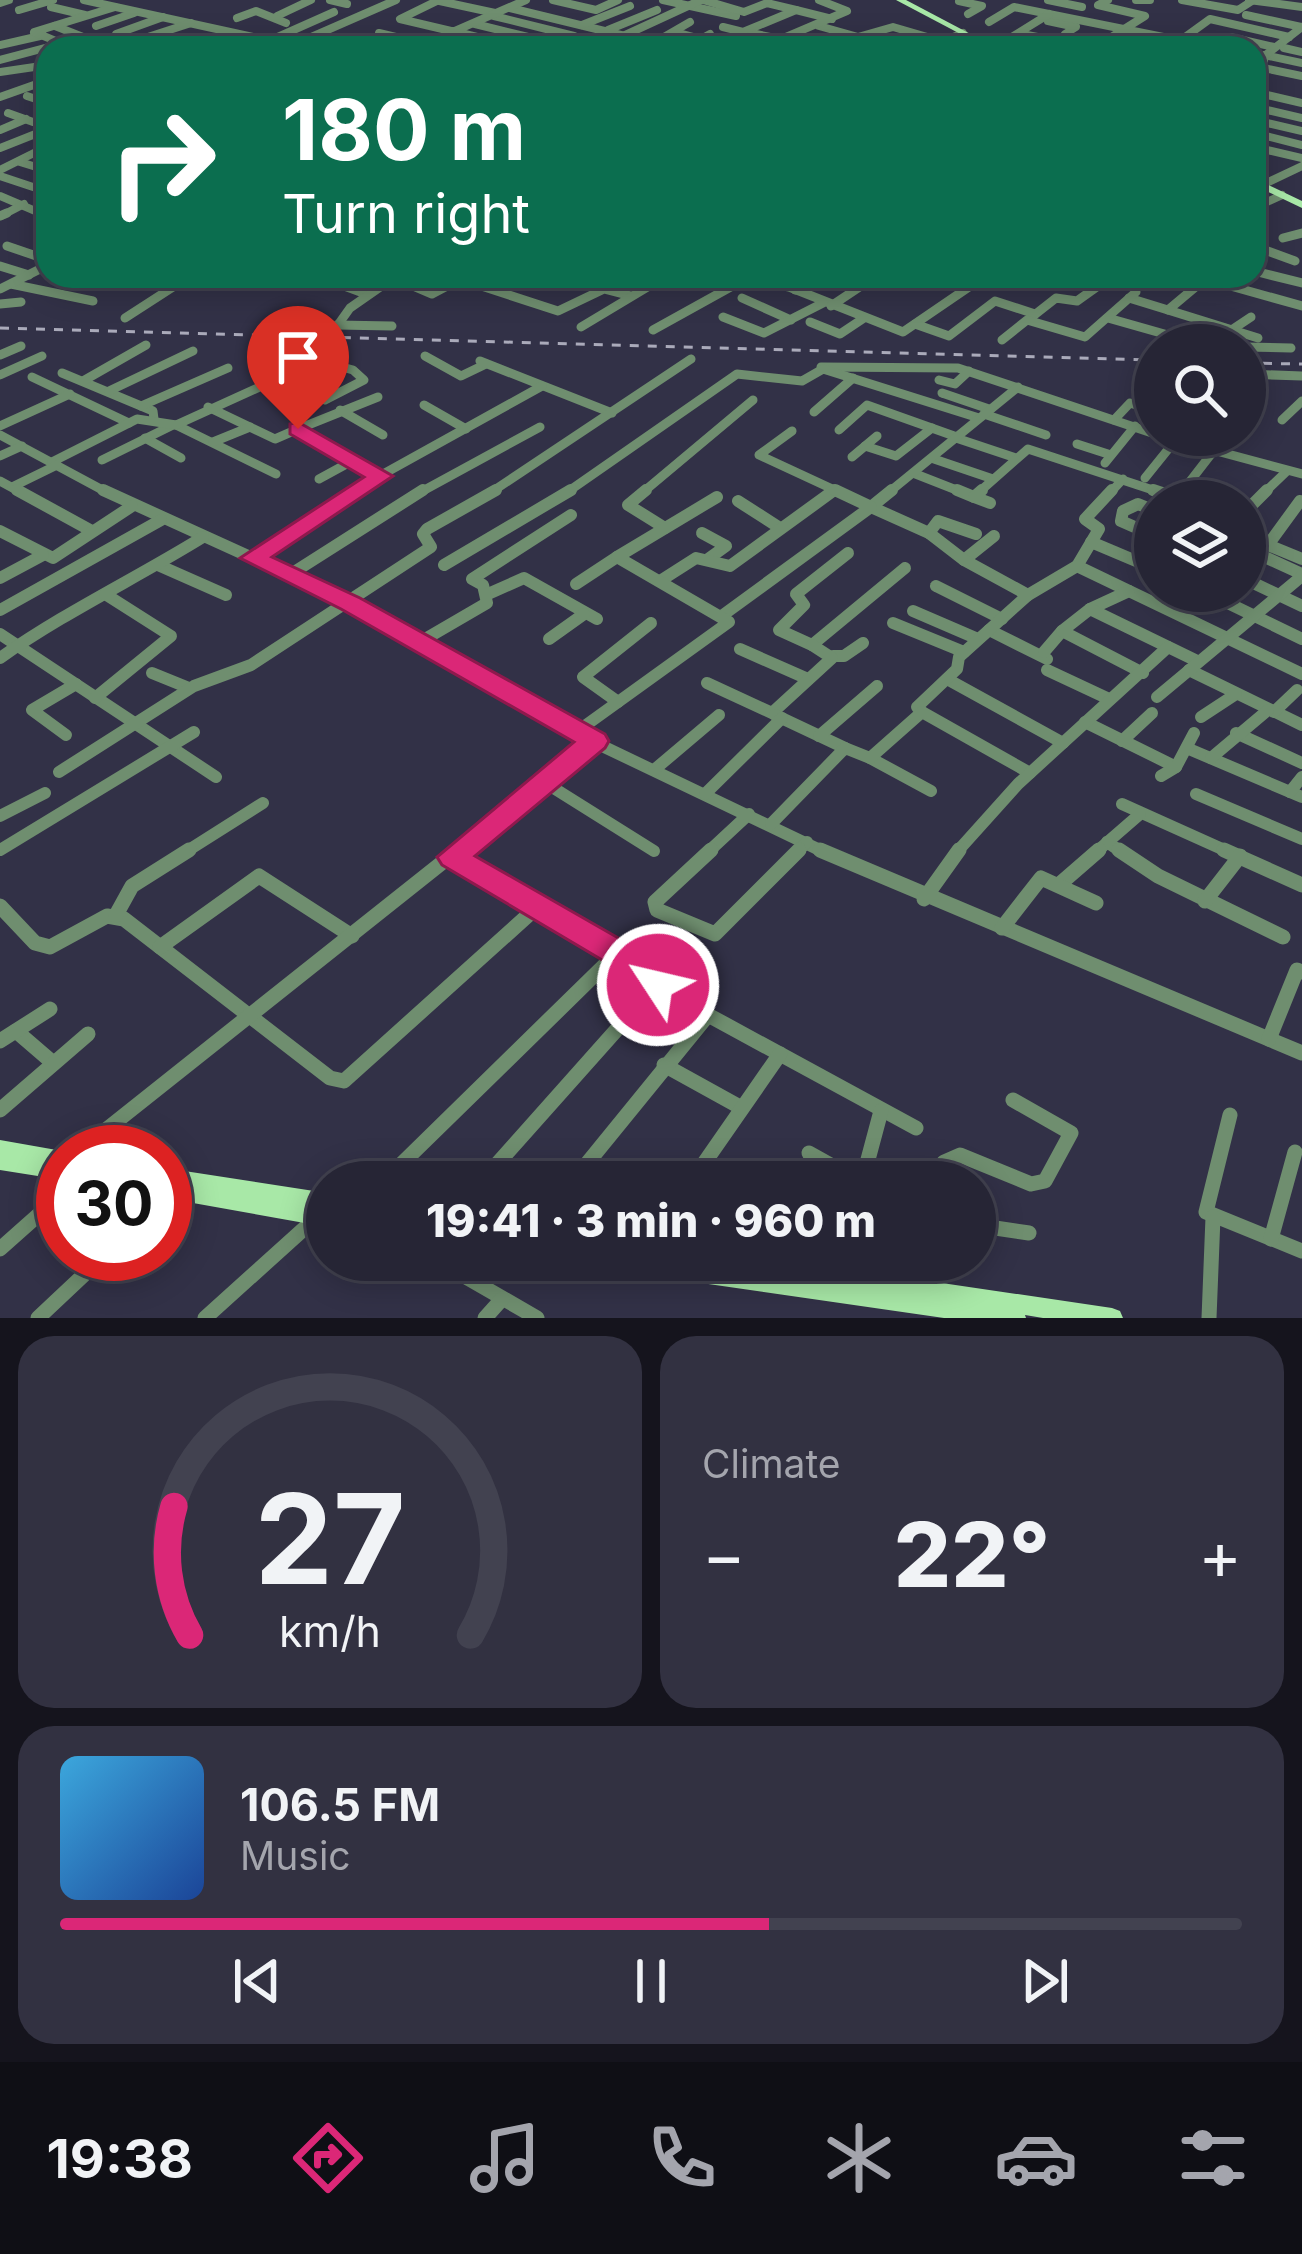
<!DOCTYPE html>
<html lang="en">
<head>
<meta charset="utf-8">
<style>
  :root { --surface:#262535; --page:#323141; --text:#f1f3f6; --muted:#a4a5ad; --line:#424250; --accent:#db2777 }
  body { margin:0; font-family:Inter,sans-serif; background:var(--page); color:var(--text); height:100vh; display:flex; flex-direction:column; font-size:45px; white-space:nowrap }
  * { box-sizing:border-box; margin:0 }
  p { font-size:39px; color:var(--muted) }
  .icon { flex:none; width:66px; height:66px; fill:none; stroke:currentColor; stroke-width:2; stroke-linecap:round; stroke-linejoin:round }
  .map { position:relative; height:1318px; overflow:hidden }
  .sheet { display:flex; flex-direction:column; gap:18px; padding:18px; background:#15141d; flex:1 }
  .sheet>* { flex:none }
  .banner { position:absolute; left:36px; top:36px; width:1230px; height:252px; border-radius:36px; box-shadow:0 6px 30px #0003,0 0 0 3px var(--line); background:#0b6e4f; color:#fff; overflow:hidden }
  .tools { position:absolute; left:1134px; top:324px; display:grid; gap:24px }
  .tools a { display:grid; place-items:center; width:132px; height:132px; border-radius:50%; background:var(--surface); box-shadow:0 6px 30px #0003,0 0 0 3px var(--line); font-size:60px }
  .speed { position:absolute; left:36px; top:1125px; display:flex; gap:24px; font-size:60px; font-weight:700; text-align:center }
  .speed>* { display:grid; place-content:center; width:156px; height:156px; border-radius:50%; background:var(--surface); box-shadow:0 6px 30px #0003,0 0 0 3px var(--line); line-height:1 }
  .speed .limit { border:18px solid #d22; background:#fff; color:#111 }
  .pin { position:absolute; display:grid; place-items:center; width:102px; height:102px; color:#fff; margin:-123px -51px; border-radius:50% 50% 50% 0; rotate:-45deg; box-shadow:0 0 12px #0007 }
  .pin .icon { rotate:45deg }
  .me { position:absolute; width:132px; margin:-66px; rotate:305deg; stroke-linejoin:round; filter:drop-shadow(0 0 9px #0008) }
  .turn { display:flex; align-items:center; gap:42px; height:252px; padding:0 48px; font-size:54px }
  .turn .icon { width:156px; height:156px; stroke-width:2.5 }
  .turn b { display:block; font-size:84px; line-height:102px }
  .big { font-size:90px; font-weight:800; line-height:1.1 }
  .sheet .card { flex:1; display:flex; flex-direction:column; justify-content:center; gap:18px; min-width:0; padding:0 42px; border-radius:36px; background:var(--page) }
  .sheet .dial { align-items:center; gap:0 }
  .dial svg { height:312px; overflow:visible; fill:none; stroke:var(--line); stroke-width:7; stroke-linecap:round; text-anchor:middle }
  .dial text { fill:var(--text); stroke:none }
  .song { display:flex; align-items:center; gap:36px }
  .cover { width:144px; height:144px; border-radius:18px; background:linear-gradient(135deg,hsl(200 70% 55%),hsl(220 70% 35%)) }
  .played { height:12px; border-radius:6px; background:linear-gradient(90deg,var(--accent) 60%,var(--line) 60%) }
  .keys { display:flex; justify-content:space-around; direction:ltr }
  .heat { display:flex; justify-content:space-between; align-items:center; font-size:66px; direction:ltr }
  .sheet .tiles { flex:1; display:grid; gap:18px; grid-template-columns:1fr 1fr }
  .card:last-child { grid-column:span 2 }
  .trip { position:absolute; left:306px; top:1161px; width:690px; height:120px; border-radius:60px; background:var(--surface); box-shadow:0 6px 30px #0003,0 0 0 3px var(--line); font-weight:800; line-height:120px; text-align:center }
  .tabs { display:flex; height:192px; justify-content:space-around; align-items:center; background:#0f0f15; color:var(--muted) }
  .tabs .icon { width:84px; height:84px }
  .tabs .current { color:var(--accent) }
  .tabs b { font-size:54px; color:var(--text) }
  .map>svg:first-child { display:block }
  .lines { fill:none; stroke-linecap:round; stroke-linejoin:round }
  .minor-far3 { stroke:#6f8e6f; stroke-width:8 }
  .minor-far2 { stroke:#6f8e6f; stroke-width:9 }
  .minor-far1 { stroke:#6f8e6f; stroke-width:12 }
  .minor { stroke:#6f8e6f; stroke-width:15 }
  .major { fill:#a8e8a7; fill-rule:evenodd }
  .rail { stroke:#aaaaba; stroke-width:3; stroke-dasharray:9 9; stroke-linecap:butt }
  .route { fill:#db2777; stroke:#8e194d; stroke-width:3 }
</style>
</head>
<body>
<div class="map">
<svg width="1302" height="1318" viewBox="0 0 1302 1318">
  <rect width="100%" height="100%" fill="#323147"/>
  <g class="lines">
    <!-- minor-far3 -->
    <g class="minor-far3">
      <polyline points="84,0 303,48"/>
      <polyline points="330,0 347,4"/>
      <polyline points="435,0 495,13"/>
      <polyline points="439,0 400,19 451,31"/>
      <polyline points="553,0 596,10 618,0"/>
      <polyline points="663,0 736,16"/>
      <polyline points="703,0 744,12 767,3 796,10 743,32 723,27"/>
      <polyline points="1048,0 1082,7"/>
      <polyline points="1136,0 1150,0"/>
      <polyline points="1182,0 1238,10 1252,1"/>
      <polyline points="1249,0 1302,7"/>
      <polyline points="959,1 982,6 968,14"/>
      <polyline points="0,3 9,0"/>
      <polyline points="51,7 85,15"/>
      <polyline points="510,8 625,36"/>
      <polyline points="19,10 53,0"/>
      <polyline points="796,10 832,19"/>
      <polyline points="1246,15 1302,27"/>
      <polyline points="277,16 311,0"/>
      <polyline points="494,16 574,36"/>
      <polyline points="237,18 256,11 286,23"/>
      <polyline points="1048,21 1076,27 1065,34"/>
      <polyline points="989,22 1014,7 1218,48"/>
      <polyline points="475,24 549,42"/>
      <polyline points="582,25 630,6"/>
      <polyline points="55,26 111,48"/>
      <polyline points="96,26 134,13"/>
      <polyline points="819,26 858,37 893,27 941,41"/>
      <polyline points="608,30 657,10"/>
      <polyline points="453,31 522,48"/>
      <polyline points="675,32 701,39 710,34"/>
      <polyline points="379,33 425,44"/>
      <polyline points="159,34 192,43"/>
      <polyline points="1022,34 1073,44"/>
      <polyline points="1230,37 1274,47"/>
      <polyline points="1083,39 1102,43 1145,16 1098,5 1108,0"/>
      <polyline points="135,40 116,34 163,17"/>
      <polyline points="271,40 334,12"/>
      <polyline points="1181,40 1210,19 1289,37"/>
      <polyline points="615,41 645,48 690,22"/>
      <polyline points="773,43 834,48"/>
      <polyline points="355,44 369,48"/>
      <polyline points="0,45 40,36"/>
      <polyline points="293,45 396,0"/>
      <polyline points="724,46 756,34 780,39"/>
      <polyline points="70,47 34,32 115,7"/>
      <polyline points="1146,47 1151,48"/>
      <polyline points="114,48 191,23"/>
      <polyline points="379,48 391,43"/>
      <polyline points="416,48 526,0"/>
      <polyline points="597,48 701,0"/>
      <polyline points="760,48 847,11 819,0"/>
      <polyline points="927,48 963,33"/>
      <polyline points="994,48 1049,14"/>
      <polyline points="1284,48 1302,52"/>
      <polyline points="1264,55 1302,63"/>
      <polyline points="0,60 60,44"/>
      <polyline points="1264,61 1259,67 1302,76"/>
      <polyline points="1254,64 1302,27"/>
      <polyline points="0,72 48,65"/>
      <polyline points="1254,92 1302,103"/>
      <polyline points="27,96 48,103"/>
      <polyline points="0,97 48,80"/>
      <polyline points="1254,107 1302,118"/>
      <polyline points="8,113 33,122 48,118"/>
      <polyline points="1254,120 1302,131"/>
      <polyline points="0,130 26,119"/>
      <polyline points="1254,133 1302,145"/>
      <polyline points="1254,147 1302,158"/>
      <polyline points="0,148 48,129"/>
      <polyline points="20,162 46,170"/>
      <polyline points="0,170 48,146"/>
      <polyline points="0,176 36,188"/>
      <polyline points="1262,185 1302,166"/>
      <polyline points="0,196 47,216"/>
      <polyline points="1254,208 1282,195"/>
      <polyline points="1,216 24,204"/>
    </g>
    <!-- minor-far2 -->
    <g class="minor-far2">
      <polyline points="40,213 48,216"/>
      <polyline points="0,216 7,213"/>
      <polyline points="1283,238 1302,233"/>
      <polyline points="7,246 48,260"/>
      <polyline points="1254,246 1295,261"/>
      <polyline points="0,266 29,275"/>
      <polyline points="1254,271 1302,283"/>
      <polyline points="203,276 227,276"/>
      <polyline points="317,276 366,294"/>
      <polyline points="390,276 432,294 464,277"/>
      <polyline points="512,276 518,278"/>
      <polyline points="739,276 789,287 903,332 985,276"/>
      <polyline points="1069,276 1100,282"/>
      <polyline points="1195,276 1302,306"/>
      <polyline points="460,279 558,311 604,289 631,296"/>
      <polyline points="11,284 93,301"/>
      <polyline points="0,289 48,265"/>
      <polyline points="795,290 819,276"/>
      <polyline points="742,298 791,320"/>
      <polyline points="1129,298 1168,310 1205,279"/>
      <polyline points="0,304 21,302"/>
      <polyline points="831,306 873,278 902,285 915,276"/>
      <polyline points="1168,310 1258,338"/>
      <polyline points="723,317 764,333 823,303"/>
      <polyline points="125,318 190,276"/>
      <polyline points="1108,318 1189,341 1206,335 1237,345"/>
      <polyline points="1028,320 1056,298 1077,301 1112,276"/>
      <polyline points="810,322 840,334 864,318"/>
      <polyline points="915,324 949,336 995,301 1035,314"/>
      <polyline points="337,325 392,326"/>
      <polyline points="581,327 666,276"/>
      <polyline points="1233,329 1251,317"/>
      <polyline points="653,330 745,279"/>
      <polyline points="1002,340 1027,320 1085,337 1136,292"/>
      <polyline points="1245,347 1291,348"/>
      <polyline points="0,355 21,346"/>
      <polyline points="425,356 461,376 486,364"/>
      <polyline points="316,360 353,370 364,380 325,400"/>
      <polyline points="480,361 612,413"/>
      <polyline points="821,367 958,368 1155,434"/>
      <polyline points="62,373 153,411 154,419"/>
      <polyline points="1245,374 1302,376"/>
      <polyline points="0,375 42,356"/>
      <polyline points="32,377 129,423"/>
      <polyline points="939,380 955,384 969,371"/>
      <polyline points="83,381 146,345"/>
      <polyline points="109,391 193,351"/>
      <polyline points="942,393 989,409"/>
      <polyline points="378,397 298,429 381,477"/>
      <polyline points="424,405 466,429"/>
      <polyline points="141,406 228,368"/>
      <polyline points="208,407 275,439 298,429"/>
      <polyline points="340,410 383,435"/>
      <polyline points="814,412 853,378"/>
      <polyline points="984,414 1046,435"/>
      <polyline points="1114,420 1130,403 1155,411"/>
      <polyline points="1282,420 1302,401"/>
      <polyline points="176,425 276,474"/>
      <polyline points="0,426 70,394"/>
      <polyline points="839,430 867,405 957,437"/>
      <polyline points="792,431 759,455 841,493"/>
      <polyline points="0,435 108,493"/>
      <polyline points="1157,435 1302,474"/>
      <polyline points="145,438 181,458"/>
      <polyline points="956,438 1016,458"/>
      <polyline points="213,442 250,427"/>
      <polyline points="1077,444 1111,455"/>
      <polyline points="865,446 896,456 932,428"/>
      <polyline points="0,456 22,446"/>
      <polyline points="852,457 877,436"/>
      <polyline points="934,459 993,479"/>
      <polyline points="102,460 173,425"/>
      <polyline points="52,462 137,419 176,425 310,364 350,308 393,278"/>
      <polyline points="1105,463 1135,426"/>
      <polyline points="913,473 964,493"/>
      <polyline points="1145,478 1174,442"/>
      <polyline points="319,479 352,461"/>
      <polyline points="0,481 22,493"/>
      <polyline points="12,487 57,465"/>
      <polyline points="349,493 542,386"/>
      <polyline points="419,493 540,427"/>
      <polyline points="490,493 691,359"/>
      <polyline points="566,493 737,374 802,381 823,369 979,418"/>
      <polyline points="642,493 753,400"/>
      <polyline points="888,493 1018,387"/>
      <polyline points="978,493 1028,449 1162,493"/>
      <polyline points="1110,493 1123,479"/>
      <polyline points="1181,493 1212,453"/>
      <polyline points="1264,493 1287,471"/>
    </g>
    <!-- minor-far1 -->
    <g class="minor-far1">
      <polyline points="17,490 90,530"/>
      <polyline points="103,490 351,603 575,733 826,853"/>
      <polyline points="646,490 628,505 665,528"/>
      <polyline points="892,490 871,507 929,533"/>
      <polyline points="957,490 974,497"/>
      <polyline points="982,490 974,497 990,503"/>
      <polyline points="1153,490 1177,498"/>
      <polyline points="1176,500 1184,490"/>
      <polyline points="738,501 780,528"/>
      <polyline points="1300,501 1268,545 1302,559"/>
      <polyline points="1155,511 1138,504 1123,511 1121,521 1155,536"/>
      <polyline points="1245,512 1267,490"/>
      <polyline points="0,531 53,558 132,506"/>
      <polyline points="702,533 726,546 708,559"/>
      <polyline points="1091,542 1155,569"/>
      <polyline points="1245,548 1302,574"/>
      <polyline points="848,553 796,594 804,605 779,630 812,645 905,568"/>
      <polyline points="253,558 355,490"/>
      <polyline points="964,560 994,536"/>
      <polyline points="158,565 226,595"/>
      <polyline points="444,565 571,490"/>
      <polyline points="1077,566 1302,674"/>
      <polyline points="291,574 423,490"/>
      <polyline points="0,578 43,555"/>
      <polyline points="1245,579 1302,606"/>
      <polyline points="660,581 696,558 730,566 833,491"/>
      <polyline points="576,584 617,557"/>
      <polyline points="936,586 1002,619"/>
      <polyline points="1203,591 1302,639"/>
      <polyline points="488,594 524,578 597,619"/>
      <polyline points="1028,595 1077,566 1099,529 1085,519 1112,490"/>
      <polyline points="1090,609 1129,591"/>
      <polyline points="0,610 161,520"/>
      <polyline points="913,611 978,639"/>
      <polyline points="723,615 871,507 835,490"/>
      <polyline points="893,623 964,652"/>
      <polyline points="989,630 1047,659"/>
      <polyline points="0,634 216,777"/>
      <polyline points="549,639 584,614"/>
      <polyline points="420,642 487,603 483,585 472,579 571,515"/>
      <polyline points="740,649 808,679"/>
      <polyline points="1044,652 1062,631"/>
      <polyline points="833,656 844,656 863,643"/>
      <path d="M0 658C65 612 135 579 203 537"/>
      <polyline points="1047,670 1109,699"/>
      <polyline points="1189,670 1302,725"/>
      <polyline points="152,673 189,688"/>
      <polyline points="1143,673 1062,631 1090,609 1195,660"/>
      <polyline points="947,679 1063,743"/>
      <polyline points="707,683 772,713 832,658 812,645"/>
      <polyline points="1157,697 1302,576"/>
      <polyline points="95,698 171,636 105,594"/>
      <polyline points="618,702 583,677 651,623"/>
      <polyline points="922,712 917,707 957,669 959,657 1028,595 964,560 929,533 938,521 976,534"/>
      <polyline points="1274,712 1297,690"/>
      <polyline points="775,715 845,748"/>
      <polyline points="1201,717 1236,694"/>
      <polyline points="1085,722 1176,767"/>
      <polyline points="575,733 729,622 617,557 717,497"/>
      <polyline points="1236,733 1302,763"/>
      <polyline points="66,735 32,710 76,684"/>
      <polyline points="819,736 877,686"/>
      <polyline points="1122,741 1152,713"/>
      <polyline points="1189,749 1302,797"/>
      <polyline points="870,758 931,791"/>
      <polyline points="1211,758 1268,710"/>
      <polyline points="654,770 719,715"/>
      <polyline points="59,772 194,686 251,665 431,547 423,534 427,529 496,490"/>
      <polyline points="1161,776 1176,767 1194,733"/>
      <polyline points="544,782 654,851"/>
      <polyline points="1290,792 1302,777"/>
      <polyline points="705,794 782,718"/>
      <polyline points="1196,794 1302,839"/>
      <polyline points="1122,804 1231,853"/>
      <polyline points="0,816 45,793"/>
      <polyline points="771,824 845,748 870,758 922,712 1030,773"/>
      <polyline points="1107,842 1123,853"/>
      <polyline points="0,850 194,732"/>
      <polyline points="184,853 263,803"/>
      <polyline points="454,853 595,741"/>
      <polyline points="707,853 749,814"/>
      <polyline points="796,853 807,842"/>
      <polyline points="956,853 1018,784 1168,647"/>
      <polyline points="1095,853 1140,814"/>
    </g>
    <!-- minor -->
    <g class="minor">
      <polyline points="711,850 655,902 657,910 715,934 799,850"/>
      <polyline points="820,850 1302,1053"/>
      <polyline points="1119,850 1158,876 1283,937"/>
      <polyline points="1224,850 1302,885"/>
      <polyline points="453,857 660,981 481,1182"/>
      <polyline points="1061,883 1099,850"/>
      <polyline points="924,899 959,850"/>
      <polyline points="1205,901 1240,856"/>
      <polyline points="0,906 35,943 50,947 107,916 124,919 330,1078 344,1081 535,909"/>
      <polyline points="116,915 132,886 189,850"/>
      <polyline points="1002,928 1041,878 1096,903"/>
      <polyline points="160,947 259,876 352,936"/>
      <polyline points="16,1031 52,1062"/>
      <polyline points="1269,1039 1297,970 1302,972"/>
      <polyline points="0,1041 50,1009"/>
      <polyline points="664,1065 740,1107"/>
      <polyline points="0,1110 88,1034"/>
      <polyline points="1230,1115 1206,1212 1302,1251"/>
      <polyline points="78,1152 458,850"/>
      <polyline points="809,1153 861,1182"/>
      <polyline points="383,1182 615,955"/>
      <polyline points="572,1182 708,1015 916,1128"/>
      <polyline points="691,1182 780,1054"/>
      <polyline points="862,1182 881,1111"/>
      <polyline points="929,1182 944,1162 960,1155 1031,1184 1045,1181 1071,1133 1013,1100"/>
      <polyline points="975,1225 1029,1233"/>
      <polyline points="1271,1239 1295,1152"/>
      <polyline points="0,1249 63,1193"/>
      <polyline points="454,1260 459,1273 537,1318"/>
      <polyline points="836,1278 841,1260"/>
      <polyline points="898,1287 902,1260"/>
      <polyline points="38,1318 106,1254"/>
      <polyline points="205,1318 317,1217"/>
      <polyline points="485,1318 502,1299"/>
      <polyline points="1209,1318 1213,1217"/>
    </g>
    <!-- major -->
    <g class="major">
      <polygon points="896,0 906,0 997,48 987,48"/>
      <polygon points="1254,178 1302,201 1302,208 1254,185"/>
      <polygon points="0,1140 68,1152 63,1152 63,1180 0,1170"/>
      <polygon points="165,1168 327,1193 327,1227 165,1198"/>
      <polygon points="600,1260 679,1260 711,1265 709,1260 786,1260 1112,1308 1120,1311 1123,1318 1043,1318 1025,1315 1026,1318 944,1318 611,1270 603,1267"/>
    </g>
    <!-- rail -->
    <g class="rail">
      <polyline points="0,328 1155,360"/>
      <polyline points="1245,363 1302,364"/>
    </g>
  </g>
  <!-- route -->
  <polygon class="route" points="298,422 393,476 272,557 360,598 605,734 609,741 605,748 475,856 669,967 675,985 670,994 647,994 641,983 442,865 437,857 574,742 341,609 240,558 364,477 290,434 290,424"/>
</svg>
<div class="tools">
<a><svg class="icon" aria-label="search" viewBox="0 0 24 24"><circle cx="10" cy="10" r="6"/><path d="M15 15l6 6"/></svg></a>
<a><svg class="icon" aria-label="layers" viewBox="0 0 24 24"><path d="M12 4l9 5-9 5-9-5zM3 14l9 5 9-5"/></svg></a>
</div>
<div class="speed"><div class="limit">30</div></div>
<div class="pin" style="left:298px;top:429px;background:#d93025"><svg class="icon" aria-label="arrive" viewBox="0 0 24 24"><path d="M6 21V4h12l-3 4 3 4H6"/></svg></div>
<svg class="me" style="left:658px;top:985px" viewBox="-20 -20 40 40"><circle r="17" fill="#db2777" stroke="#fff" stroke-width="3"/><path d="M0-11L8 9 0 5-8 9z" fill="#fff"/></svg>
<div class="trip">19:41 · 3 min · 960 m</div>
<div class="banner">
<div class="turn"><svg class="icon" aria-label="right" viewBox="0 0 24 24"><path d="M7 20v-9h11M14 6l5 5-5 5"/></svg><div><b>180 m</b>Turn right</div></div>
</div>
</div>
<section class="sheet">
<div class="tiles">
<div class="card dial"><svg viewBox="0 0 100 80">
<path d="M14 69A42 42 0 1 1 86 69"/>
<path d="M14 69A42 42 0 0 1 10 36" stroke="#db2777"/>
<text x="50" y="56" font-size="32" font-weight="700">27</text>
<text x="50" y="72" font-size="11">km/h</text>
</svg></div>
<div class="card"><p>Climate</p>
<div class="heat"><a>−</a><b class="big">22°</b><a>+</a></div>
</div>
<div class="card">
<div class="song"><i class="cover"></i><div><b>106.5 FM</b><p>Music</p></div></div>
<div class="played"></div>
<div class="keys"><svg class="icon" aria-label="previous" viewBox="0 0 24 24"><path d="M18 5L8 12l10 7zM5 5v14"/></svg><svg class="icon" aria-label="pause" viewBox="0 0 24 24"><path d="M8 5v14M16 5v14"/></svg><svg class="icon" aria-label="next" viewBox="0 0 24 24"><path d="M6 5l10 7-10 7zM19 5v14"/></svg></div>
</div>
</div>
</section>
<nav class="tabs">
<b>19:38</b>
<svg class="icon current" aria-label="directions" viewBox="0 0 24 24"><path d="M12 3l9 9-9 9-9-9zM9 14v-3h6M13 9l2 2-2 2"/></svg>
<svg class="icon" aria-label="music" viewBox="0 0 24 24"><path d="M9 18V5l10-2v13"/><circle cx="6" cy="18" r="3"/><circle cx="16" cy="16" r="3"/></svg>
<svg class="icon" aria-label="phone" viewBox="0 0 24 24"><path d="M5 4h4l2 5-3 2q2 4 5 5l2-3 5 2v4C11 20 4 13 5 4z"/></svg>
<svg class="icon" aria-label="climate" viewBox="0 0 24 24"><path d="M12 3v18M4 7l16 10M4 17L20 7"/></svg>
<svg class="icon" aria-label="car" viewBox="0 0 24 24"><path d="M5 17H2v-5l4-1 3-4h7l3 4 3 1v5h-3M9 17h6M6 11h13"/><circle cx="7" cy="17" r="2"/><circle cx="17" cy="17" r="2"/></svg>
<svg class="icon" aria-label="filters" viewBox="0 0 24 24"><path d="M4 7h16M4 17h16"/><circle cx="9" cy="7" r="2"/><circle cx="15" cy="17" r="2"/></svg>
</nav>
</body>
</html>
